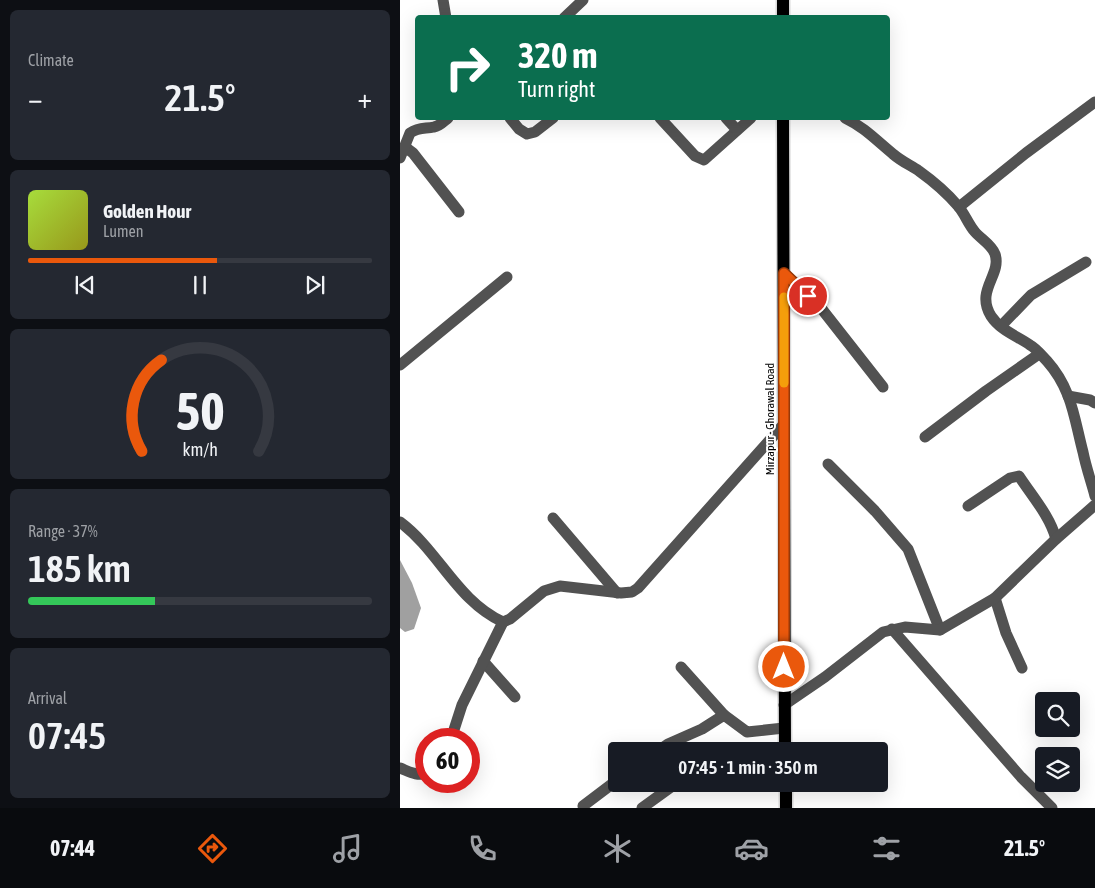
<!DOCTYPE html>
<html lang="en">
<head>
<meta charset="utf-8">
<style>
  :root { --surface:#171b24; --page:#242831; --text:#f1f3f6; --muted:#9ea1a6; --line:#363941; --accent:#ea580c }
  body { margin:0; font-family:"Asap Condensed",sans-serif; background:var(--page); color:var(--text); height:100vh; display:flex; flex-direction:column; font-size:19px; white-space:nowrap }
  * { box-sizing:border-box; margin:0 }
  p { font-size:16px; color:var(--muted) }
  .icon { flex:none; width:28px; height:28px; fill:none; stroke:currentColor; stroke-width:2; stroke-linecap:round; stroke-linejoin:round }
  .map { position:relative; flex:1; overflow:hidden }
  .side { display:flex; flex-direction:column; gap:10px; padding:10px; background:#0d0f14; width:400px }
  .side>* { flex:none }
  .top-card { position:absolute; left:15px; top:15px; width:475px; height:105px; border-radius:5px; box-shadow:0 5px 20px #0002; background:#0b6e4f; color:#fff; overflow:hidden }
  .buttons { position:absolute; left:635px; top:692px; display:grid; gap:10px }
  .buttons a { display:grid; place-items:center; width:45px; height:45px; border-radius:5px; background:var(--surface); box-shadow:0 5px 20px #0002; font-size:25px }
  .speed { position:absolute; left:15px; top:728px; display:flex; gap:10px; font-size:25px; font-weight:700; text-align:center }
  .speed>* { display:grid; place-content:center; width:65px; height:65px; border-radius:50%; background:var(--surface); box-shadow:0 5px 20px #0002; line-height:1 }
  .speed .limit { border:8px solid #d22; background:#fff; color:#111 }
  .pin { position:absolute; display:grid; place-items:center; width:42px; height:42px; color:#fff; margin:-21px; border:2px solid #fff; border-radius:50%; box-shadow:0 1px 5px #0007 }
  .me { position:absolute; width:55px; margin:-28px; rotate:0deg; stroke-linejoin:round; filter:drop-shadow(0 0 4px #0008) }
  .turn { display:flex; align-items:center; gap:18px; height:105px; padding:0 20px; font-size:22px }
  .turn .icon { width:65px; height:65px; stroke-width:2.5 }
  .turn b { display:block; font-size:35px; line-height:42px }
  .big { font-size:38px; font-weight:600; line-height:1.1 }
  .side .tile { flex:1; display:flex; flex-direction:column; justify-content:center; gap:8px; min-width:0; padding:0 18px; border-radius:8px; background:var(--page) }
  .side .dial { align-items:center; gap:0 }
  .dial svg { height:130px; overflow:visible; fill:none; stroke:var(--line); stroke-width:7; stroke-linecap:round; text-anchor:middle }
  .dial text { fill:var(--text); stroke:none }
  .song { display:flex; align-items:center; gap:15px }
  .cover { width:60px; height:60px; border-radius:8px; background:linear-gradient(135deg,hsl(80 70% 55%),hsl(60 70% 35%)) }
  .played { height:5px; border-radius:2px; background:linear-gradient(90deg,var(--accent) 55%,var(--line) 55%) }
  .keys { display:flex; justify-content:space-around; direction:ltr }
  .heat { display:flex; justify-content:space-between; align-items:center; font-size:28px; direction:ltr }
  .charge { height:8px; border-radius:4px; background:linear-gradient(90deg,#34c759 37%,var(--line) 0) }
  .trip { position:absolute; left:208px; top:742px; width:280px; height:50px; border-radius:5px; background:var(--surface); box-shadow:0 5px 20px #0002; font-weight:600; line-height:50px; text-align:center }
  .tabs { display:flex; height:80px; justify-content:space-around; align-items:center; background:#090b0e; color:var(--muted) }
  .tabs .icon { width:35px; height:35px }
  .tabs .current { color:var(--accent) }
  .tabs b { font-size:22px; color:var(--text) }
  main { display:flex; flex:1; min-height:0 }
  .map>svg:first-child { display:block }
  .water { fill:#a0a0a0 }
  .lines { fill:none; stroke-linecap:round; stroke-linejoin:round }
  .major-casing { stroke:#dbdbdb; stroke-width:15 }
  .minor { stroke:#525252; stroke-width:11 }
  .major { stroke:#000; stroke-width:12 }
  .route-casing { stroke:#983908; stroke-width:12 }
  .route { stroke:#ea580c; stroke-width:9 }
  .slow { stroke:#f59e0b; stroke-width:9 }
  .labels { text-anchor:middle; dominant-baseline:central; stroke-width:4; stroke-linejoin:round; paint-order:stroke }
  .street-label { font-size:12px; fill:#000; stroke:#fff }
</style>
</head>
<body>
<main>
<section class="side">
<div class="tile"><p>Climate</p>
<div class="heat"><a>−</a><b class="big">21.5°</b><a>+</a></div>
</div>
<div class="tile">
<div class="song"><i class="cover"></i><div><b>Golden Hour</b><p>Lumen</p></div></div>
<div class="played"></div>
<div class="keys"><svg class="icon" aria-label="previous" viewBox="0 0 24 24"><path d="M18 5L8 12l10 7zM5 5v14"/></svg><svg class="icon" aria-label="pause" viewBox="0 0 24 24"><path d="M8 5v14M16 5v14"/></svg><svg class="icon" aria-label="next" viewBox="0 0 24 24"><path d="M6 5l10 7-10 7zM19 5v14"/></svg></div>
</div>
<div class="tile dial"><svg viewBox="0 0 100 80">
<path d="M14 69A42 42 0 1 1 86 69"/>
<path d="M14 69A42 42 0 0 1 26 13" stroke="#ea580c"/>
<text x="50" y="56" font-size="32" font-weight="700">50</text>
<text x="50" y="72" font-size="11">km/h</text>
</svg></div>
<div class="tile"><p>Range · 37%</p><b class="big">185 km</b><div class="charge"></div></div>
<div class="tile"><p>Arrival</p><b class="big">07:45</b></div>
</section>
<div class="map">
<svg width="695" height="808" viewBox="0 0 695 808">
  <rect width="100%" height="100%" fill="#fff"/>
  <!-- water -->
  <polygon class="water" points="0,560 12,583 21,608 14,629 5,632 0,628"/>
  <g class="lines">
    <defs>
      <g id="major">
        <polyline points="383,18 383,0"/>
        <polyline points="383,118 385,751"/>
        <polyline points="386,784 386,808"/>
      </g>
    </defs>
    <!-- major casing -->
    <use href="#major" class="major-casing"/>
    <!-- minor -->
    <g class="minor">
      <polyline points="43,0 46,18"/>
      <polyline points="164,18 183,0"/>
      <polyline points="110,118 119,129 127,134 135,132 153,118"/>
      <polyline points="260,118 295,156 304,160 351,118"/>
      <polyline points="326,118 337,130"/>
      <path d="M445 118C464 127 477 141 493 154 501 161 510 165 519 171 533 181 547 193 558 206 565 214 568 224 575 232 581 239 592 245 595 254 602 275 575 290 591 316 600 330 617 336 630 345 637 349 642 356 647 361 672 389 674 418 683 452 686 467 691 481 695 496"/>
      <polyline points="5,147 13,153 59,212"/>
      <path d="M0 158 10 133C19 127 25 129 34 127 40 126 44 121 48 118"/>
      <polyline points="559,207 626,153 695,102"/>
      <polyline points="384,273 421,308 483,387"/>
      <polyline points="601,326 631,295 686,262"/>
      <polyline points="0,365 107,277"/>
      <polyline points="668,396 690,400 695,403"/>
      <polyline points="525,437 586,391 639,354"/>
      <polyline points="428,464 475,511 508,549 540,630"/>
      <path d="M568 506 610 478 619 476C632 496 650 516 656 539"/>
      <polyline points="153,518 217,593"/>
      <path d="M0 522C39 551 57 601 103 622L110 619 144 591 160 586 221 593 232 592 238 588 384 424"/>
      <polyline points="595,598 606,633 622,668"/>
      <polyline points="492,629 621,777 652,808"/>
      <polyline points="83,661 115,697"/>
      <polyline points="281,667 324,715"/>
      <polyline points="384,705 425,677 483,632 505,627 540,630 595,598 656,539 695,505"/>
      <polyline points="51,739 62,705 103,622"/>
      <polyline points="258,751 268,744 302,729 324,715 347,732 384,728"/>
      <path d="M0 768C8 771 18 777 26 773"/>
      <polyline points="183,806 216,781"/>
      <polyline points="242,808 271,787 272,784"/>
    </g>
    <!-- major -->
    <use href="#major" class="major"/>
  </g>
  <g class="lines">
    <defs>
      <polyline id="route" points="384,667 384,273 408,296"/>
    </defs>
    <!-- route casing -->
    <use href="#route" class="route-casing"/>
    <!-- route -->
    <use href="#route" class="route"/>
    <!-- slow -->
    <polyline class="slow" points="384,297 384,383"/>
  </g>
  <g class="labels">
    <!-- street labels -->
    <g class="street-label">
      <text transform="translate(370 419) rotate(-90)">Mirzapur - Ghorawal Road</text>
    </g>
  </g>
</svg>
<div class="buttons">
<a><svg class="icon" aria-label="search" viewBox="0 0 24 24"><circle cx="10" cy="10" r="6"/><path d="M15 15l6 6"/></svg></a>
<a><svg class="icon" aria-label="layers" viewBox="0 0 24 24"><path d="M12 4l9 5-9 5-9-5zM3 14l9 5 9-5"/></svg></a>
</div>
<div class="speed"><div class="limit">60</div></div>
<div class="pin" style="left:408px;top:296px;background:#d93025"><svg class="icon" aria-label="arrive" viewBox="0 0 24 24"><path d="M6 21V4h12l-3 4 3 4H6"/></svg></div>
<svg class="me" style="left:384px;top:667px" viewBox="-20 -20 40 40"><circle r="17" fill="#ea580c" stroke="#fff" stroke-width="3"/><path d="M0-11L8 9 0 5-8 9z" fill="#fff"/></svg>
<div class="trip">07:45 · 1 min · 350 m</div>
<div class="top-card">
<div class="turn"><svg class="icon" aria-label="right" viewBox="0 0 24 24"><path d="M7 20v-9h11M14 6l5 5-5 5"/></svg><div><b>320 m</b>Turn right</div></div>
</div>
</div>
</main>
<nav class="tabs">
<b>07:44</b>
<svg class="icon current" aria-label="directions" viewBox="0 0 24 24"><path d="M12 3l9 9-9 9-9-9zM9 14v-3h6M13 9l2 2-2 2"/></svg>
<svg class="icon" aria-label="music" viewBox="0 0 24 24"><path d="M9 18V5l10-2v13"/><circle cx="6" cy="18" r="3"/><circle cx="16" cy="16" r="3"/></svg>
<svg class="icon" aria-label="phone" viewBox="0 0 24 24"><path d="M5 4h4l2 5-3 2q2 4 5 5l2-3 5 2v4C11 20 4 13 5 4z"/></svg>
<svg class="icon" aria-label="climate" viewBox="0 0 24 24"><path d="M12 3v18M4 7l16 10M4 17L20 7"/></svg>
<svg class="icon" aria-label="car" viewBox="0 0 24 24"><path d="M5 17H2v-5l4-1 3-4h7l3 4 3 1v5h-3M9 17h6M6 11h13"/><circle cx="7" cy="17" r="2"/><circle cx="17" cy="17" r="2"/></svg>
<svg class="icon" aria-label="filters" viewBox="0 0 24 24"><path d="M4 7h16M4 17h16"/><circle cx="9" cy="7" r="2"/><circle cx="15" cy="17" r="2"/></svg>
<b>21.5°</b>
</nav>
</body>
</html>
